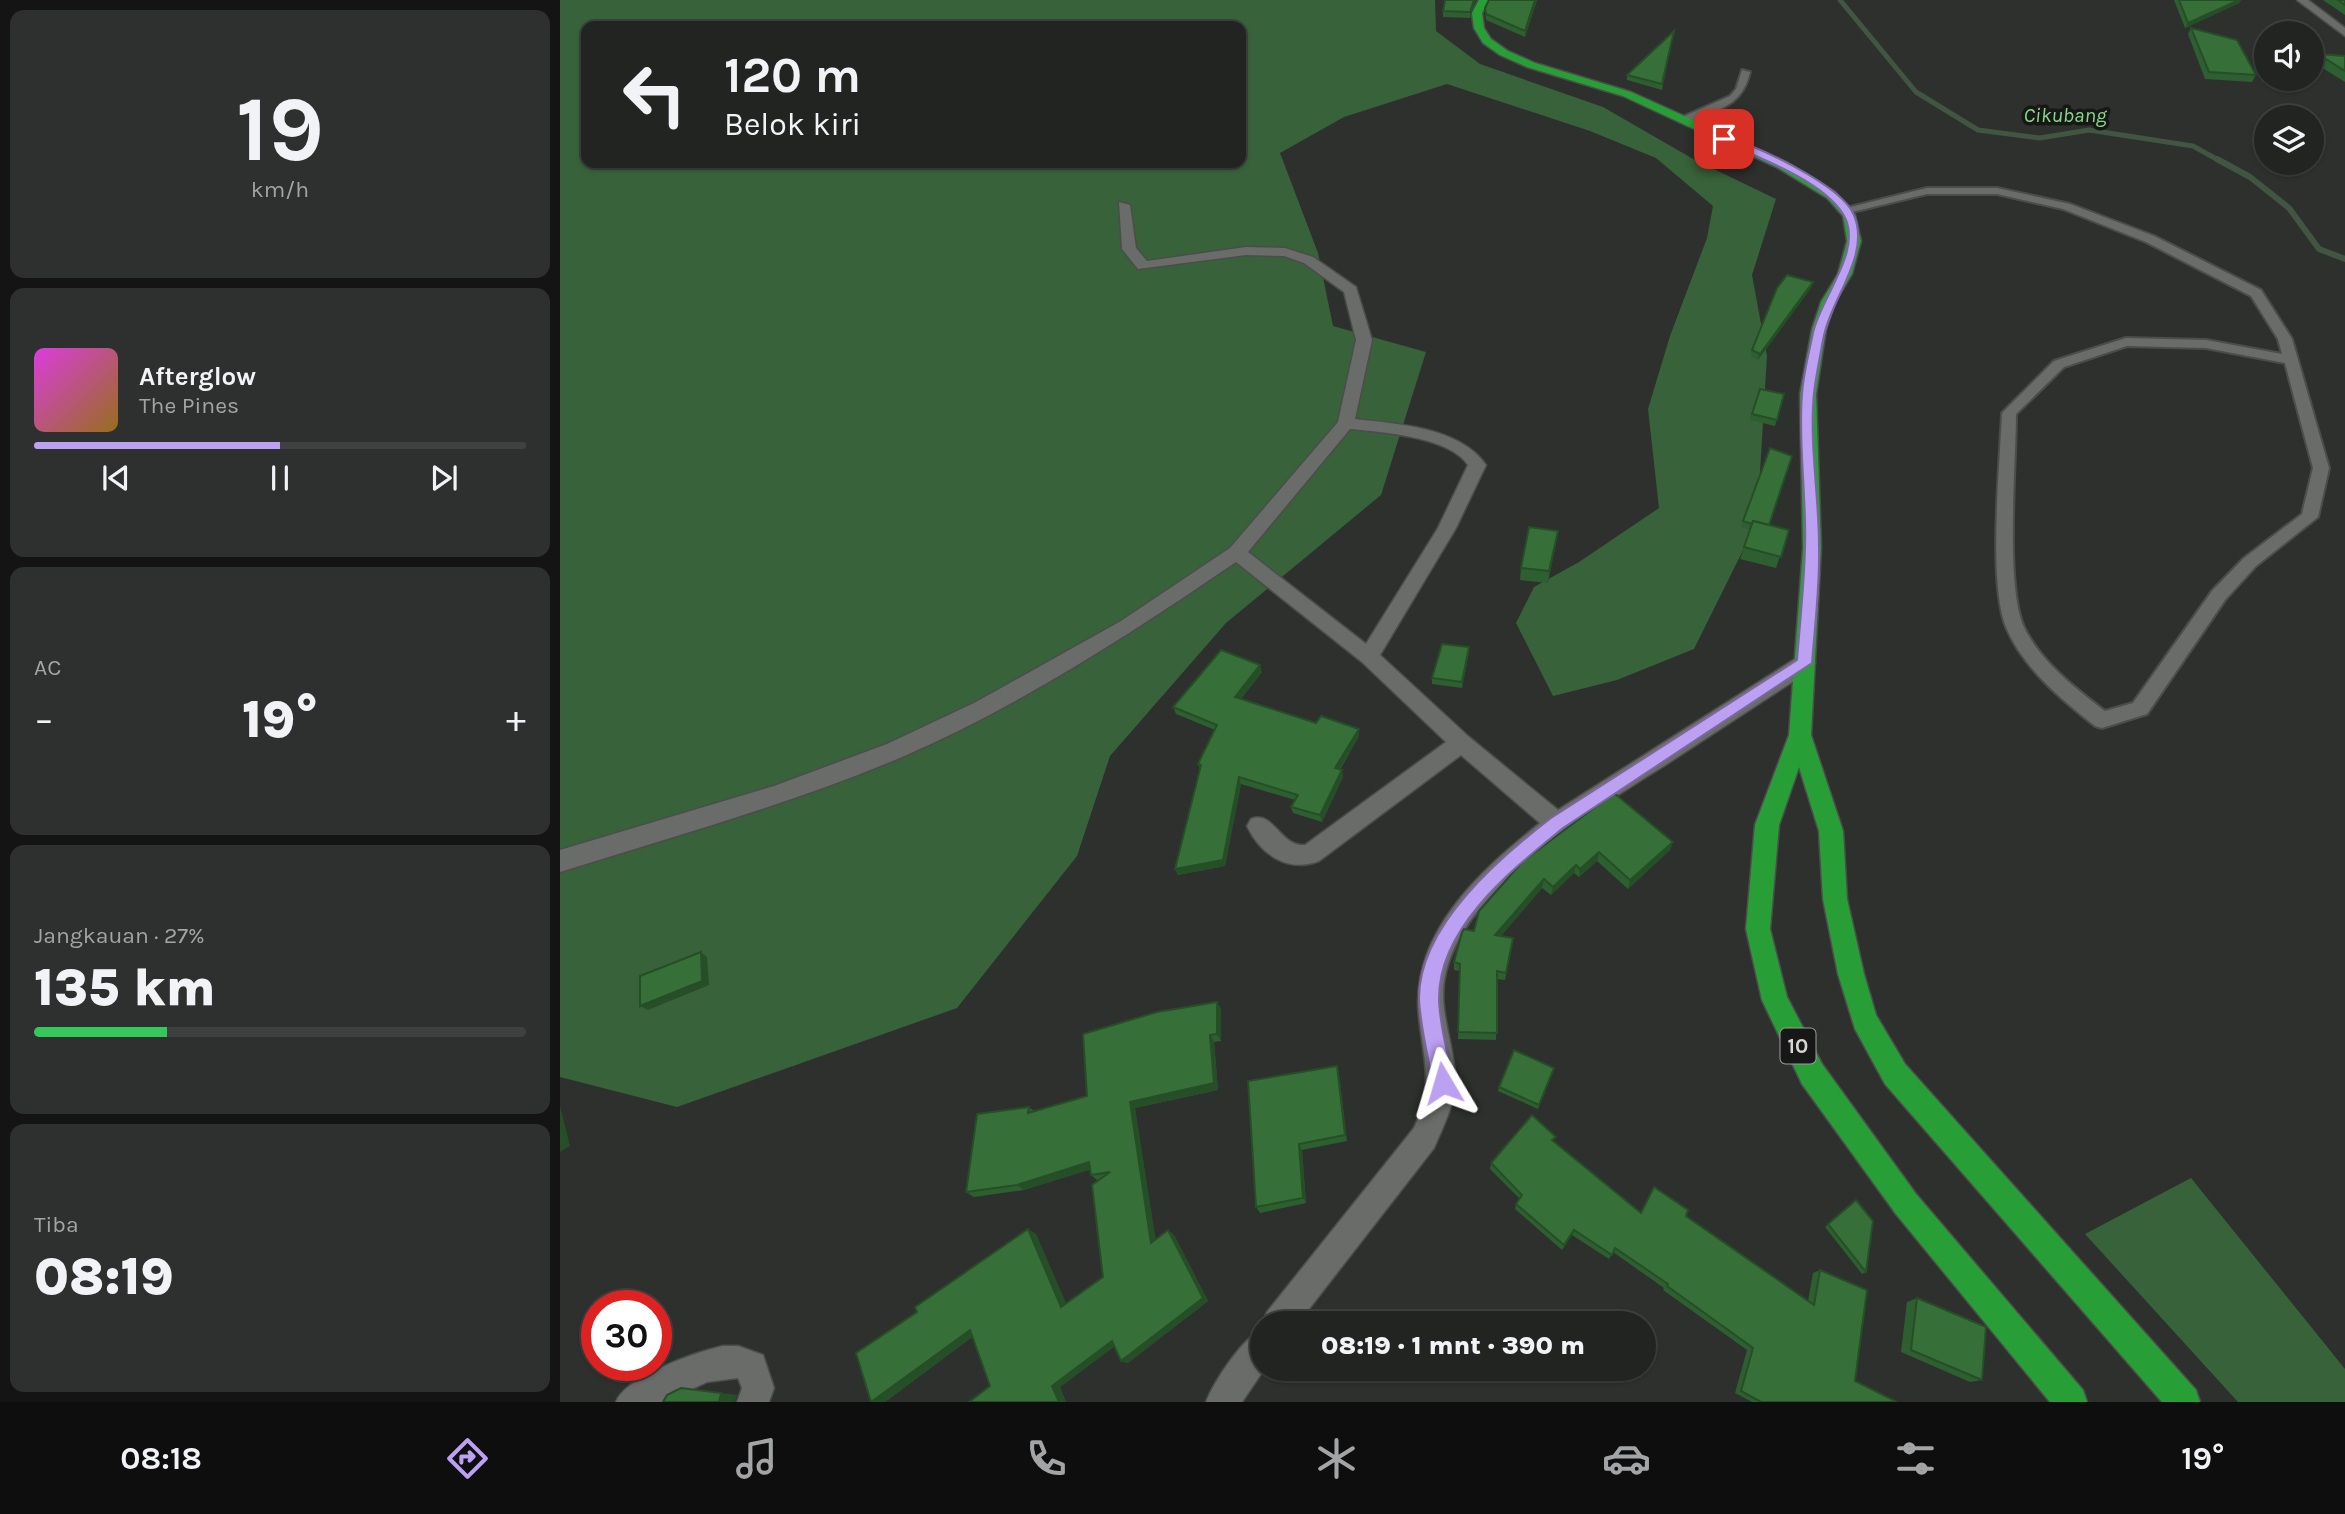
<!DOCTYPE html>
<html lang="id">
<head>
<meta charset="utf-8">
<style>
  :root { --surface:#222422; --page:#2e302f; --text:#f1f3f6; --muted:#a2a4a5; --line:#3f4140; --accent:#bca0f2 }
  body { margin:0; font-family:Karla,sans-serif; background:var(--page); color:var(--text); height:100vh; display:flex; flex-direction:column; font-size:26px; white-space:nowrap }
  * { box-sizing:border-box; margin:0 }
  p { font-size:23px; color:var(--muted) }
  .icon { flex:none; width:38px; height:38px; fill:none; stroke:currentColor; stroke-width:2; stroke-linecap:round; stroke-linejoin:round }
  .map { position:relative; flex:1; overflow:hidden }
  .sheet { display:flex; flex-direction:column; gap:10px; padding:10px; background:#131413; width:560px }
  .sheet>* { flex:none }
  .banner { position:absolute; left:21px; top:21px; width:665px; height:147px; border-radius:14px; box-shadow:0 2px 5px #0004,0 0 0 2px var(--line); background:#222422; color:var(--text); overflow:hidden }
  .buttons { position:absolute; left:1694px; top:21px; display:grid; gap:14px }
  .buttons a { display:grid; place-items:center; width:70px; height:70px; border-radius:50%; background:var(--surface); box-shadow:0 2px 5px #0004,0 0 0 2px var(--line); font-size:35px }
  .speed { position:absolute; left:21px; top:1290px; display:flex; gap:14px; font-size:35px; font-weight:700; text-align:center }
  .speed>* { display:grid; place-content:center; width:91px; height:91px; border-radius:50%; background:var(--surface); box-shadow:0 2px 5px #0004,0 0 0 2px var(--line); line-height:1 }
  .speed .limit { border:10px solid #d22; background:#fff; color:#111 }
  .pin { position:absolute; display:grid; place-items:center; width:60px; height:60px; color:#fff; margin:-30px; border-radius:14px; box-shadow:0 4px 10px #0006 }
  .me { position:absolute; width:77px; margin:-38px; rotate:353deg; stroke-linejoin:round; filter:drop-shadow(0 0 5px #0008) }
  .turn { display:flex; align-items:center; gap:24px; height:147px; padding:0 28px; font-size:32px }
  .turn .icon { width:91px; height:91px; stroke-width:2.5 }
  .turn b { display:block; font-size:49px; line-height:60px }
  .big { font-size:52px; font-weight:800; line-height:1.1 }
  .sheet .widget { flex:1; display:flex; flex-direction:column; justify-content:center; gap:10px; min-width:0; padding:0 24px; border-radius:14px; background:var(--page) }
  .sheet .dial { align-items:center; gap:0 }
  .dial b { font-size:91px; line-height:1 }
  .song { display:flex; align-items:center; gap:21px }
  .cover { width:84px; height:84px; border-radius:10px; background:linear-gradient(135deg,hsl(300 70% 55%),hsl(40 70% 35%)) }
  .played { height:7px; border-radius:4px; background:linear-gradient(90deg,var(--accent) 50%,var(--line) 50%) }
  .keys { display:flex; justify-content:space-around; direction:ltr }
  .heat { display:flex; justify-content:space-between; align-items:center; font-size:38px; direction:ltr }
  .charge { height:10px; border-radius:5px; background:linear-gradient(90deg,#34c759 27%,var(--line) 0) }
  .trip { position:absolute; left:690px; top:1311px; width:406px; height:70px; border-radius:35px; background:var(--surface); box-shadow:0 2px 5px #0004,0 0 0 2px var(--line); font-weight:800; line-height:70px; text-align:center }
  .dock { display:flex; height:112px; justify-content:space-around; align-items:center; background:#0e0e0e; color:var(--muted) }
  .dock .icon { width:49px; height:49px }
  .dock .on { color:var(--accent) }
  .dock b { font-size:32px; color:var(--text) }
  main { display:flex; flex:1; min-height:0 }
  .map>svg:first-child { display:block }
  .green { fill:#386239; fill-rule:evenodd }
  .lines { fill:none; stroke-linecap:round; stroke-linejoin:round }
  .stream-far1 { stroke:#415542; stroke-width:5 }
  .stream { stroke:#415542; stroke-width:6 }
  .lane-casing { stroke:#4c4d4b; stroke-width:4 }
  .street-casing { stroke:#4c4d4b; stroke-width:3 }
  .highway-casing { stroke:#4c4d4b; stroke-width:3 }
  .lane { fill:#696c69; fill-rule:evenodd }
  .street { fill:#696c69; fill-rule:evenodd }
  .highway { fill:#289f36; fill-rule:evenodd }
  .wall { fill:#2e5f30 }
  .shaded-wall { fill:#264e27 }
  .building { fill:#366f38; stroke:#264e27; stroke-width:2 }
  .route { fill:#bca0f2; stroke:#7a689d; stroke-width:2 }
  .labels { text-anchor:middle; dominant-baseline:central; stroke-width:7; stroke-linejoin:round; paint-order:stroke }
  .far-water-label { font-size:21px; font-style:italic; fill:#87d788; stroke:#161716 }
  .shield { fill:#161716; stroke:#9c9d9c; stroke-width:2 }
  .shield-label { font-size:21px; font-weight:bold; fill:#d6d7d5 }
</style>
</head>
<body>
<main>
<section class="sheet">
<div class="widget dial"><b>19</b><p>km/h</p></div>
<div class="widget">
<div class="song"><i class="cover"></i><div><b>Afterglow</b><p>The Pines</p></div></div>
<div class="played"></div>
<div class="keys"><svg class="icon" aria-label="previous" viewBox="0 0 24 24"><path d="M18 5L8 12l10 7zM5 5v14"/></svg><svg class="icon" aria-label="pause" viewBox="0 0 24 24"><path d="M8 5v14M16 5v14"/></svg><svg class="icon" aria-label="next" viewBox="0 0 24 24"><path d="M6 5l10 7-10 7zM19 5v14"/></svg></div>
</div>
<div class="widget"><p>AC</p>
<div class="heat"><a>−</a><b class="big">19°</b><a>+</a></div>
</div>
<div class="widget"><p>Jangkauan · 27%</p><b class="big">135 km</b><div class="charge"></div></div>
<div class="widget"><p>Tiba</p><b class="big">08:19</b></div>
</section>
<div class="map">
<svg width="1785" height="1402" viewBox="0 0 1785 1402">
  <rect width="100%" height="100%" fill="#2d302d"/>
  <!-- green -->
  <g class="green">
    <path d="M0 0H875L876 31 920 64 1043 107 1135 160 1216 199 1192 275 1207 356 1197 522 1134 649 1057 680 993 696 956 623 974 587 1019 562 1099 508 1088 409 1110 336 1147 238 1153 206 1096 158 1030 131 887 84 784 117 720 153 758 253 773 326 866 352 821 495 666 623 550 756 517 856 397 1008 117 1107 0 1077ZM26 26H681V163H26Z"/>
    <polygon points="1631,1178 1785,1369 1785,1402 1678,1402 1525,1234"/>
  </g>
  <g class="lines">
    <!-- stream-far1 -->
    <polyline class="stream-far1" points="1280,0 1356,92 1418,130 1480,138 1529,130 1633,146 1660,161"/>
    <!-- stream -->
    <polyline class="stream" points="1657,159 1690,177 1729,208 1759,249 1785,259"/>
    <defs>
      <g id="lane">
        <path d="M1182 70 1190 72C1182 107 1158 109 1128 122H1120V118L1170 96 1176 89Z"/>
        <path d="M1367 188H1437L1510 204 1594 236 1701 290 1732 339 1769 468 1758 517 1696 566 1665 600 1587 714 1542 728 1535 726C1501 699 1463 668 1446 627 1428 583 1440 464 1442 413L1494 361 1566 338 1646 340 1722 354 1718 339 1691 296 1586 242 1503 209 1437 194H1367L1284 214 1278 210ZM1567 346 1646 348 1725 363 1753 468 1742 514 1684 558 1652 591 1573 703 1545 711C1516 689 1480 661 1464 627 1445 586 1456 464 1456 414L1504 367Z"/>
      </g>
      <g id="street">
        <polygon points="1737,0 1748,0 1785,28 1785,36"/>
        <path d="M559 202 570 205 576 248 587 261 686 247 725 248 753 257 796 287 812 340 795 419C837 424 900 427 926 465L896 528 820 655 909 737 998 810 1238 657H1252L1255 663 1252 669C1205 700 1157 731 1110 762 1038 808 907 884 886 972 876 1010 896 1045 895 1083 894 1106 883 1127 874 1148L738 1323H702L707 1312 854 1128C874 1086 864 1062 859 1018 849 934 920 871 980 823L901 755 759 861C728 873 701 855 687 826L691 819C714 810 720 847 745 845L886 742 802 662 676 562C570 634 460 706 342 757 231 804 115 836 0 872V850L214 786 327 744 416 702 561 621 670 548 778 422 796 340 784 292 744 263 724 256 686 255 578 269 562 249ZM790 429C822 432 890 437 908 465L878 528 806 644 688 552Z"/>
        <path d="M702 1330V1368H705L682 1402H646C654 1382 682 1338 702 1330Z"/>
        <path d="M163 1346H178L203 1355 214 1388 209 1402H177L182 1388 178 1378 147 1382 105 1402H56C66 1376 136 1352 163 1346Z"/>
      </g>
      <polygon id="highway" points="919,0 929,0 922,13 924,28 931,39 948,51 975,63 1071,92 1226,162 1275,192 1295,215 1301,241 1292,274 1275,302 1266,329 1256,394 1261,548 1251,735 1283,831 1287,899 1304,974 1316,1015 1345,1064 1636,1390 1640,1402 1602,1402 1325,1084 1295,1029 1278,974 1263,899 1259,831 1239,767 1219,825 1210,929 1227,997 1262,1064 1356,1194 1523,1390 1527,1402 1490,1402 1336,1214 1242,1084 1202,1000 1186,929 1195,825 1229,735 1243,548 1240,394 1252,329 1261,302 1278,274 1287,241 1283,216 1267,198 1218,168 1063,96 967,67 940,55 923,43 914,28 912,13"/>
    </defs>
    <!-- lane casing -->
    <use href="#lane" class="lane-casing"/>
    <!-- street casing -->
    <use href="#street" class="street-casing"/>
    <!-- highway casing -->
    <use href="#highway" class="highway-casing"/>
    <!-- lane -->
    <use href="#lane" class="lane"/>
    <!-- street -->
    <use href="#street" class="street"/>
    <!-- highway -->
    <use href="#highway" class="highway"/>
  </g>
  <!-- wall -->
  <g class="wall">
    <polygon points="916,0 910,18 883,17 883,11"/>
    <polygon points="929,0 977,0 965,37 926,20 925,8"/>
    <polygon points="1614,0 1681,0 1679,3 1625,28"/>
    <polygon points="1763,0 1785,0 1785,15"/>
    <polygon points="1631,28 1696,75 1692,82 1645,79 1628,34"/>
    <polygon points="1114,31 1102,90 1067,80 1067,75"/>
    <polygon points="1758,54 1785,56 1785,82 1753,62"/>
    <polygon points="1253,282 1251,288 1198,360 1191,356 1192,350"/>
    <polygon points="1200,389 1224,394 1215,426 1190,420"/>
    <polygon points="1210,448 1209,525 1229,530 1216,568 1180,559 1190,530 1181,527"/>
    <polygon points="996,543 988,583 960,580 961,568"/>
    <polygon points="909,653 902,688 872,684 872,678"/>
    <polygon points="702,672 681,699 756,723 799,729 799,736 780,770 783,777 762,822 733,813 731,807 735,800 681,784 665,866 618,875 615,869 640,769 638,764 655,730 616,714 613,707"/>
    <polygon points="1113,842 1110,850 1068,889 1037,861 1019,877 1014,873 991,895 982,888 941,936 953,938 945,980 937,979 936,1040 898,1039 900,971 894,970 894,962 914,931 963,861"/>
    <polygon points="661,1009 661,1041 654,1042 658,1090 575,1108 595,1240 608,1230 614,1235 648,1301 568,1363 561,1361 555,1346 500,1387 506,1402 409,1402 430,1386 412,1337 325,1402 476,1234 506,1304 543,1277 539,1180 537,1180 531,1175 530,1169 464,1190 414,1197 406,1192 469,1107 474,1111 527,1096"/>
    <polygon points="994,1068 978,1109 938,1091 939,1087"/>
    <polygon points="779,1074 787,1141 742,1150 746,1203 700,1213 696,1207"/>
    <polygon points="994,1142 1081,1212 1094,1187 1126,1216 1248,1301 1253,1273 1260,1270 1295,1381 1337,1402 1192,1402 1175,1393 1187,1350 1103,1290 1104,1288 1053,1252 1049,1259 1012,1235 1002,1250 955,1209 956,1204 960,1199 930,1169 931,1163"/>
    <polygon points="1296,1200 1306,1272 1302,1274 1265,1227"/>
    <polygon points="1357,1298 1422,1380 1410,1382 1341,1352 1347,1302"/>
  </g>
  <!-- shaded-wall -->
  <g class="shaded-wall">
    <polygon points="914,0 916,0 910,18 910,12"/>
    <polygon points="975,0 977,0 965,37 965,31"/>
    <polygon points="1679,0 1681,0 1679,3 1625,28 1628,23"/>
    <polygon points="1253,282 1251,288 1198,360 1200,354"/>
    <polygon points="998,531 996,543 988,583 989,571"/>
    <polygon points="909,647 909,653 902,688 902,682"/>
    <polygon points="700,665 702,672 677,704 675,697"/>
    <polygon points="799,729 799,736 776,775 775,768"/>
    <polygon points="782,770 783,777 762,822 760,815"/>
    <polygon points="679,777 681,784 665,866 618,875 615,869"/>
    <polygon points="1113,842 1110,850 1068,889 1070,880"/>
    <polygon points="1039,852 1037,861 1019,877 1020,869"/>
    <polygon points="1016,865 1014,873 991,895 993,887"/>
    <polygon points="984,879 982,888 935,943 935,935"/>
    <polygon points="141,952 147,957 149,985 88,1010 80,1006"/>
    <polygon points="657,1002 661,1009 661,1041 657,1034"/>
    <polygon points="650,1035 654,1042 658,1090 575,1108 597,1247 591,1243 570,1102"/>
    <polygon points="777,1066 779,1074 787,1141 785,1135"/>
    <polygon points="0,1106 10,1146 0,1152"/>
    <polygon points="739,1144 742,1150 746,1203 743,1198"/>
    <polygon points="529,1162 536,1168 464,1190 457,1185"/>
    <polygon points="468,1229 476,1234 509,1310 501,1307"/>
    <polygon points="608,1230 614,1235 648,1301 568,1363 561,1361"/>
    <polygon points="410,1330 419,1332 325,1402 311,1402"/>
    <polygon points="552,1341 559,1343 500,1387 506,1402 499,1402 492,1386"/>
    <polygon points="161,1393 177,1395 175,1402 159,1402"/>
  </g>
  <!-- building -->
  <g class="building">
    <polygon points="885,0 914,0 910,12 883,11"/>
    <polygon points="929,0 975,0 965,31 926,14 925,8"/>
    <polygon points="1619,0 1679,0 1628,23"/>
    <polygon points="1778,0 1785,0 1785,5"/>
    <polygon points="1631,28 1677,40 1696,75 1649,72"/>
    <polygon points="1114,31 1102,84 1067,75"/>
    <polygon points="1758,54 1785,56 1785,71"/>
    <polygon points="1227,275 1253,282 1200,354 1192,350 1217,288"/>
    <polygon points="1200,389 1224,394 1217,420 1192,414"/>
    <polygon points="1210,448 1232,456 1209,525 1193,521 1192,524 1183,521"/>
    <polygon points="1193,521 1229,530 1221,557 1184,547"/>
    <polygon points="969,527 998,531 989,571 961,568"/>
    <polygon points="882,644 909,647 902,682 872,678"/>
    <polygon points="661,650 700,665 675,697 756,723 761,716 799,729 775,768 782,770 760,815 731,807 738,795 679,777 663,860 615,869 641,765 638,764 657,725 613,707"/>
    <polygon points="1054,793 1113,842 1070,880 1039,852 1020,869 1016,865 993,887 984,879 935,935 953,938 946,973 937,971 937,1033 898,1032 900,964 894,962 902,932 904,929 914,931 919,911 963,861"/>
    <polygon points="141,952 142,981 80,1006 80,976"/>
    <polygon points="657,1002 657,1034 650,1035 654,1083 570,1102 591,1243 608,1230 643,1298 561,1361 552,1341 492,1386 499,1402 409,1402 430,1386 410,1330 311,1402 296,1353 357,1312 355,1307 468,1229 501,1307 543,1277 532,1185 550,1172 531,1175 529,1162 457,1185 406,1192 417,1114 469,1107 468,1113 527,1096 523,1034 597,1012"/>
    <polygon points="954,1050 994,1068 979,1105 939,1087"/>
    <polygon points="777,1066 785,1135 739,1144 743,1198 696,1207 688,1081"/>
    <polygon points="972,1115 996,1137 992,1140 1081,1213 1094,1187 1128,1210 1126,1216 1254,1305 1260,1270 1307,1290 1295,1381 1337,1402 1201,1402 1181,1391 1193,1348 1107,1286 1108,1284 1055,1248 1052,1255 1014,1230 1004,1245 956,1204 962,1195 931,1163"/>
    <polygon points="1296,1200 1313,1221 1306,1272 1268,1224"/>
    <polygon points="1357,1298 1426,1327 1422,1380 1351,1350"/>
    <polygon points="121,1388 161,1393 159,1402 103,1402 107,1395"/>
  </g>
  <!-- route -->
  <path class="route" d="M1164 136C1196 146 1281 184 1294 215 1311 256 1270 299 1263 340 1260 357 1256 375 1254 393 1249 441 1259 497 1259 546 1260 585 1255 624 1252 663L1003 828C953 869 879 926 879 998 879 1025 889 1056 893 1083L890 1090 883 1093 876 1090 873 1083C868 1056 860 1026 859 998 859 926 939 858 991 818L1237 660C1240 623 1244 586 1245 549 1247 498 1238 446 1242 395 1243 375 1249 353 1253 333 1260 298 1305 249 1283 214 1262 180 1197 157 1161 141Z"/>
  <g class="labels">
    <!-- far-water labels -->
    <g class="far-water-label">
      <text x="1505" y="115">Cikubang</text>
    </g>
    <!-- shield labels -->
    <rect class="shield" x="1220.5" y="1028.5" width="35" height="35" rx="5"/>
    <g class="shield-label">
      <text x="1238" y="1046">10</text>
    </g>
  </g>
</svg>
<div class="buttons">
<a><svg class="icon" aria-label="sound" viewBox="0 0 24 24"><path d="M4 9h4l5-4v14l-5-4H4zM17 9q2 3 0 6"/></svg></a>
<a><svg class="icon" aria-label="layers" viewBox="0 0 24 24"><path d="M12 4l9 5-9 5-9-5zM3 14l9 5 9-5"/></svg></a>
</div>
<div class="speed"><div class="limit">30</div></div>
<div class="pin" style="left:1164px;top:139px;background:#d93025"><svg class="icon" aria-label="arrive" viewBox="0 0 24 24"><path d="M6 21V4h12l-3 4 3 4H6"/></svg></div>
<svg class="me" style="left:883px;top:1083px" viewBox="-20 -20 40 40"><path d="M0-17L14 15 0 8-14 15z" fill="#bca0f2" stroke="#fff" stroke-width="4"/></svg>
<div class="trip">08:19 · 1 mnt · 390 m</div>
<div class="banner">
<div class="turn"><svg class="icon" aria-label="left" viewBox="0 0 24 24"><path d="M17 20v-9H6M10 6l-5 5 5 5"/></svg><div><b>120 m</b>Belok kiri</div></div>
</div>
</div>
</main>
<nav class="dock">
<b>08:18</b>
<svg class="icon on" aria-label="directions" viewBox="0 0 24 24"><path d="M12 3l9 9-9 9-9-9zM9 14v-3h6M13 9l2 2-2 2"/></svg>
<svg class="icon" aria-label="music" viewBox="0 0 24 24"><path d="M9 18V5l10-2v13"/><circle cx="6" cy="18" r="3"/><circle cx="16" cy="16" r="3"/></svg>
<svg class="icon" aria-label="phone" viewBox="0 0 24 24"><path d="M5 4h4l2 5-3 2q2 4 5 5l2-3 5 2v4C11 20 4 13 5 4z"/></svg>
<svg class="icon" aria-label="climate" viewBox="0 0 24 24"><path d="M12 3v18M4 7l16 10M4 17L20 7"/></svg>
<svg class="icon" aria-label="car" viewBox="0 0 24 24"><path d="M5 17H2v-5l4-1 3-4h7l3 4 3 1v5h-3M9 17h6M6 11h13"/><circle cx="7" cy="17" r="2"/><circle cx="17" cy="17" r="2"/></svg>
<svg class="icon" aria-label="filters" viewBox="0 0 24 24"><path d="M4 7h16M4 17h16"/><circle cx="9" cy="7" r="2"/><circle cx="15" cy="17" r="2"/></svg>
<b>19°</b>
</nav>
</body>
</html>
